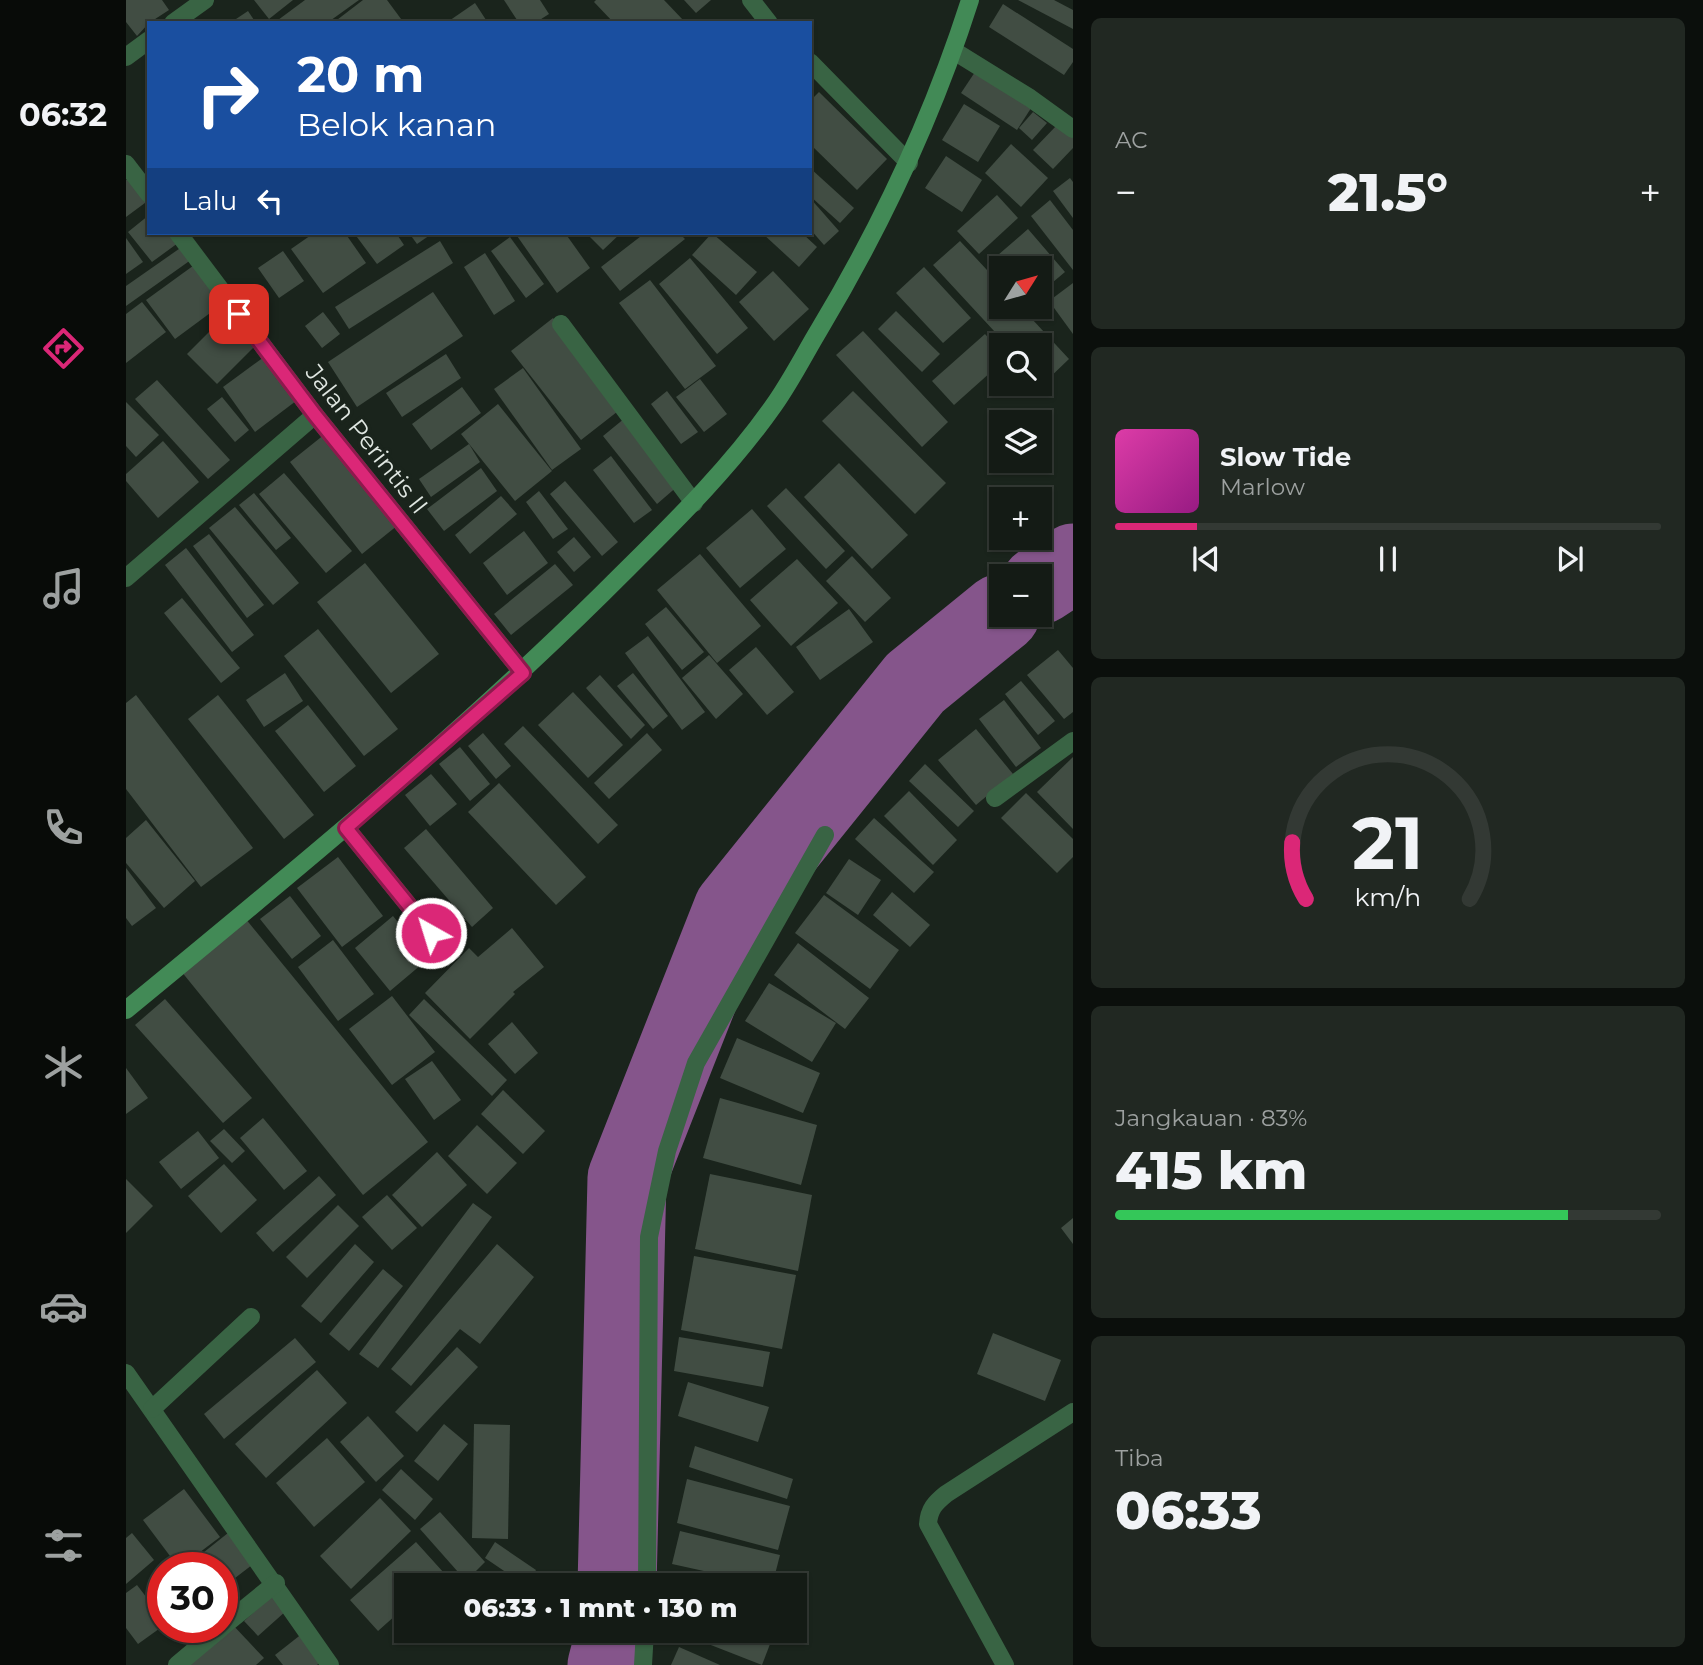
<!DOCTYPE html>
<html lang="id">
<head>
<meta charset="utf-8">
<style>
  :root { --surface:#141b15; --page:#212822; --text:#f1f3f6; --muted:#9da1a0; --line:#333934; --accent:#db2777 }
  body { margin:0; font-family:Montserrat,sans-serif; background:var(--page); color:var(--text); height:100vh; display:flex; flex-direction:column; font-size:26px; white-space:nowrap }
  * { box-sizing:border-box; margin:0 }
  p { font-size:23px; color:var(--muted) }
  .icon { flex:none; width:38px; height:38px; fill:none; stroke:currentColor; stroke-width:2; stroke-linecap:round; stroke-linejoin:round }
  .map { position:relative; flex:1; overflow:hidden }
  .sheet { display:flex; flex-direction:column; gap:18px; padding:18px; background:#0b0f0c; width:630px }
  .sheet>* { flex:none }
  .top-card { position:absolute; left:21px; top:21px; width:665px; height:214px; border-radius:0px; box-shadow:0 2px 5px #0004,0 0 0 2px var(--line); background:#1a4fa0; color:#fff; overflow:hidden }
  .needle { width:46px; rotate:53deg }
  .controls { position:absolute; left:863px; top:256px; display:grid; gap:14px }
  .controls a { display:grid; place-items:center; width:63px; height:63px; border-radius:0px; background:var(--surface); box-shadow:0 2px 5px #0004,0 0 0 2px var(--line); font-size:35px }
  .speed { position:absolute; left:21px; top:1552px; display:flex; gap:14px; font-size:35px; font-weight:700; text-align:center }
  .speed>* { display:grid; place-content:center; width:91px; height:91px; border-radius:50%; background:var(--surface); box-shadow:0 2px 5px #0004,0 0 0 2px var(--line); line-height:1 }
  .speed .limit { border:10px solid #d22; background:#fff; color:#111 }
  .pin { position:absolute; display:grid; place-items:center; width:60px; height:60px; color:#fff; margin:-30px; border-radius:14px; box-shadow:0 4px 10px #0006 }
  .me { position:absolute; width:77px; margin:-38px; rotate:321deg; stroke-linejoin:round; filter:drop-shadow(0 0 5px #0008) }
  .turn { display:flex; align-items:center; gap:24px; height:147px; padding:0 35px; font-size:32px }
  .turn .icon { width:91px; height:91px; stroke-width:2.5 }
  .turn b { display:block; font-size:49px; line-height:60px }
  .then { display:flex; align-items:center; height:66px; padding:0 35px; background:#0003; gap:14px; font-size:26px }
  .big { font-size:52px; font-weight:800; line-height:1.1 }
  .sheet .tile { flex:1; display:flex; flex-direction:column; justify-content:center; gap:10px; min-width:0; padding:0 24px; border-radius:10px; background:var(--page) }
  .sheet .dial { align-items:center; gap:0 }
  .dial svg { height:182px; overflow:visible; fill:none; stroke:var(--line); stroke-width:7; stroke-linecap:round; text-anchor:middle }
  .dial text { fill:var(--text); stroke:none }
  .song { display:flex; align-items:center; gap:21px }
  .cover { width:84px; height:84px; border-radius:10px; background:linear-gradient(135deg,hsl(320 70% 55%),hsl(310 70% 35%)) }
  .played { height:7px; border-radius:4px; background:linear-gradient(90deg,var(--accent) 15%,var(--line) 15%) }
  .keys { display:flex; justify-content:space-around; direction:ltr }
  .heat { display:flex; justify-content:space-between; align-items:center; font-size:38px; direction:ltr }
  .charge { height:10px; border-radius:5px; background:linear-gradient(90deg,#34c759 83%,var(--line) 0) }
  .trip { position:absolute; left:268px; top:1573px; width:413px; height:70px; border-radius:0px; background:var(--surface); box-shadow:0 2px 5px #0004,0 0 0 2px var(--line); font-weight:800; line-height:70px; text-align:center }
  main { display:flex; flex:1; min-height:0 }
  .dock { display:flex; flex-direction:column; width:126px; justify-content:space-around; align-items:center; background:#080b08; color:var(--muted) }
  .dock .icon { width:49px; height:49px }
  .dock .selected { color:var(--accent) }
  .dock b { font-size:32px; color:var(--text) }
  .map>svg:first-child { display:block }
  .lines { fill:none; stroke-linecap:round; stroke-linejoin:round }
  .river { stroke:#85558b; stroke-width:79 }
  .building { fill:#414d43 }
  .street { stroke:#396444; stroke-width:18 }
  .secondary { stroke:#428a56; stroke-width:18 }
  .route-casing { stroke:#8e194d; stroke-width:18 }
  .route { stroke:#db2777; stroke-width:12 }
  .labels { text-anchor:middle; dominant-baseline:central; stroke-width:7; stroke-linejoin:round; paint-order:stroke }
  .street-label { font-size:24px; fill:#e0e7e2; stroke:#1a241c }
</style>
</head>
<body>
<main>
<nav class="dock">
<b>06:32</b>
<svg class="icon selected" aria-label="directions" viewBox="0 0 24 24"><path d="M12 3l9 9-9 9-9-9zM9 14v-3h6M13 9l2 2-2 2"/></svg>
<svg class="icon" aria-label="music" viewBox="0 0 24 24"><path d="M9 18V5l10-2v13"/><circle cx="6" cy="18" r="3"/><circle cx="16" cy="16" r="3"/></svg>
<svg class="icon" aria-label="phone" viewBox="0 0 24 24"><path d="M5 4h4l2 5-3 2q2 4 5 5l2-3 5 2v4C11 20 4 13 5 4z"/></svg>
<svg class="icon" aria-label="climate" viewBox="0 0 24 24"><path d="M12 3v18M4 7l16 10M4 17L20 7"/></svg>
<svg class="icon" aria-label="car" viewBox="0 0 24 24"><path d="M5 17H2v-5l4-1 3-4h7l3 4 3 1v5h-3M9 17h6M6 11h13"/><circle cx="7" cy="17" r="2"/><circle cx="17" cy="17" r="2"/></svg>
<svg class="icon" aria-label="filters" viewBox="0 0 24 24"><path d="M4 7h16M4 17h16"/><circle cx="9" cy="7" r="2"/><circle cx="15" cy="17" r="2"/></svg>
</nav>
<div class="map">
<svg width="947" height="1665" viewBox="0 0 947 1665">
  <rect width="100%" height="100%" fill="#1a241c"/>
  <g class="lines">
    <!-- river -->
    <g class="river">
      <polyline points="914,585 947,563"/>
      <polyline points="491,1586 501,1178 607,909 789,683 875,613"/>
      <polyline points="481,1665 490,1631"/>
    </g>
  </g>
  <!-- building -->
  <g class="building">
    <polygon points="0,0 36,0 43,10 23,23 11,36 0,22"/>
    <polygon points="128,0 167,0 143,19"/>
    <polygon points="179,0 233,0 201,23 148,23"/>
    <polygon points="237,0 261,0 278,23 207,23"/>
    <polygon points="378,0 414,0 423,14 409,23 393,23"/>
    <polygon points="470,0 538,0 558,21 488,23 468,2"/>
    <polygon points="558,0 585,0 570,13"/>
    <polygon points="892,0 928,0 947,10 947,29"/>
    <polygon points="349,3 362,23 320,23"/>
    <polygon points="877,4 947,49 947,62 938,75 863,27"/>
    <polygon points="122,11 130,23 104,23"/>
    <polygon points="851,69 907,105 891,130 835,93"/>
    <polygon points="693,92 761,159 731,190 684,144 684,101"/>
    <polygon points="838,104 874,126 852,162 816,140"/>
    <polygon points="907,112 921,123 906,140 893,128"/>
    <polygon points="932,124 947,138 947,148 927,169 907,150"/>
    <polygon points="885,144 922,178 895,207 859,173"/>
    <polygon points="820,156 856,180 836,212 799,188"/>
    <polygon points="684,168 728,208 714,223 684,196"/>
    <polygon points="6,176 23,200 0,217 0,180"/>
    <polygon points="944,178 947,182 947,218 927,191"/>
    <polygon points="871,195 892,218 853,254 831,231"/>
    <polygon points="684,198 713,231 698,245 684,229"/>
    <polygon points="924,200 947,230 947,270 905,216"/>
    <polygon points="23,215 23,233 44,233 52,243 26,262 2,232"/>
    <polygon points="902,229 939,272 914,293 914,268 884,268 872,255"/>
    <polygon points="188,233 219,233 240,263 197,293 165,249"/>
    <polygon points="228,233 270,233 278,245 251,264"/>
    <polygon points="283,233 307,233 291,244"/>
    <polygon points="389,233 439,233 464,268 431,293"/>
    <polygon points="460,233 495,233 477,250"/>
    <polygon points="519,233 553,233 559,239 494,291 475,267"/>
    <polygon points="586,233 631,272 610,295 566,255"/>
    <polygon points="636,233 676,233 691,247 673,267"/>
    <polygon points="384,237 418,284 400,298 365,251"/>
    <polygon points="0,238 17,262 0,274"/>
    <polygon points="314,241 327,263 223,329 209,307"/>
    <polygon points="834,241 875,285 875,306 894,306 943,359 917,384 914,381 914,345 881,345 807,265"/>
    <polygon points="60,244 69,257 0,306 0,286"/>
    <polygon points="157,251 178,281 153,298 132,268"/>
    <polygon points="359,253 389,301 368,315 338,267"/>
    <polygon points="564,258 622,328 591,354 533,284"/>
    <polygon points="71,263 99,302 49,339 20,300"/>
    <polygon points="798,267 845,318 817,343 770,293"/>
    <polygon points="647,271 683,309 648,341 613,302"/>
    <polygon points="524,280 590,366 559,389 493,303"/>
    <polygon points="947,283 947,334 923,301"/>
    <polygon points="307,292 337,336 231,407 202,362"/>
    <polygon points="16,302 40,332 0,363 0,314"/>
    <polygon points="770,311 814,354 796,372 752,329"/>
    <polygon points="197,312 214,334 196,348 179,326"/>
    <polygon points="101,314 131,344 91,384 61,354"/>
    <polygon points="427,318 496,408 455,440 385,351"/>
    <polygon points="737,331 822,422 796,447 710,355"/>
    <polygon points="859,334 875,352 875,363 828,405 806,381"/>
    <polygon points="320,354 335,378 276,417 260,393"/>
    <polygon points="138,357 170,401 129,432 97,387"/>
    <polygon points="397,368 455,449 426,470 368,389"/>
    <polygon points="574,379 601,414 578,432 550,397"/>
    <polygon points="31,380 104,460 82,479 9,399"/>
    <polygon points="336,387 355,413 305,450 286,424"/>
    <polygon points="541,391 572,432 555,444 525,404"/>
    <polygon points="727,391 820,483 789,514 696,421"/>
    <polygon points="96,397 123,430 109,442 81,409"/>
    <polygon points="0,402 33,435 10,457 0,446"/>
    <polygon points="372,404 426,471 389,501 335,434"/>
    <polygon points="499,418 553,485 531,504 477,436"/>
    <polygon points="199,434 272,525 236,554 164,462"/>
    <polygon points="37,441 73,482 32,518 0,481 0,474"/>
    <polygon points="343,444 354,462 305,497 293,479"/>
    <polygon points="485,456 526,510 508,523 467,470"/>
    <polygon points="713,463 782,535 746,569 678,497"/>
    <polygon points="355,468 371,491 318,531 301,509"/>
    <polygon points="158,473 226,551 200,573 133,494"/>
    <polygon points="439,481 492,542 476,556 424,494"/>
    <polygon points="660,488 719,551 700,569 641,506"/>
    <polygon points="413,491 442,529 427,539 400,502"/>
    <polygon points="128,493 165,538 150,550 113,505"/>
    <polygon points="375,496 391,514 344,554 329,535"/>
    <polygon points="109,507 173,583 147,605 83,528"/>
    <polygon points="626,509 660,549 614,588 580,548"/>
    <polygon points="398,531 422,563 381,595 357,563"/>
    <polygon points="83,534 138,605 121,618 67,546"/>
    <polygon points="448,537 465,557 448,572 431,552"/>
    <polygon points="60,548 128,635 106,652 39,565"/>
    <polygon points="574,554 635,626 591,663 531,590"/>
    <polygon points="726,556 765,598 739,622 700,581"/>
    <polygon points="671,559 712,603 665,646 624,600"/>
    <polygon points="239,563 313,654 265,693 191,602"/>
    <polygon points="429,564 447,585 385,635 368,614"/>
    <polygon points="56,598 114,668 95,683 38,613"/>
    <polygon points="540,607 578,652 556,670 519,624"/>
    <polygon points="723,609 747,642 694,680 670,647"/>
    <polygon points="192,629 272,729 238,756 158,656"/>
    <polygon points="522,636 579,712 556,730 499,653"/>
    <polygon points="630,647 668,692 641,715 603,670"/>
    <polygon points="932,650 947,668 947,712 938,719 901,675"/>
    <polygon points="583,655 617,694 590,719 556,678"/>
    <polygon points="159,673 177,701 138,727 120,700"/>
    <polygon points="507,673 542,716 527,729 491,686"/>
    <polygon points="474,675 519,725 505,739 460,688"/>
    <polygon points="895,681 929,721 912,735 879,694"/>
    <polygon points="447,692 497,745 462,778 412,725"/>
    <polygon points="10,695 127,848 75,887 0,789 0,703"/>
    <polygon points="92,695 188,815 158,839 62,719"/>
    <polygon points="878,700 915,748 890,767 853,719"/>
    <polygon points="182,705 230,766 198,792 149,731"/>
    <polygon points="397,726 492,825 472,844 378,744"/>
    <polygon points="850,729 887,774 850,805 812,760"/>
    <polygon points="357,733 385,766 370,779 342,746"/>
    <polygon points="521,733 536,750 483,799 468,783"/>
    <polygon points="334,747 364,784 344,801 313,764"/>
    <polygon points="947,757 947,829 911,792"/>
    <polygon points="799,764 848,811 832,827 783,781"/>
    <polygon points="305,774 331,804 304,826 279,795"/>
    <polygon points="373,783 460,877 430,905 342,812"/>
    <polygon points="783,791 831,840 807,865 758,816"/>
    <polygon points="900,793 947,839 947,857 931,873 875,818"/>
    <polygon points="748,818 808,872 788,893 729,839"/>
    <polygon points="20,820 69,881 38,908 0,863 0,838"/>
    <polygon points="300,829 367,908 346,927 278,848"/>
    <polygon points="212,857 257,916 216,947 171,888"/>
    <polygon points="723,859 755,880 732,915 700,893"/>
    <polygon points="0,868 30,908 6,926 0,918"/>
    <polygon points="766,892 804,925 784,947 747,915"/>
    <polygon points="698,895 773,950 744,989 669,933"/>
    <polygon points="164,896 195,936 166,959 134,919"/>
    <polygon points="267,916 302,959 264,991 229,948"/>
    <polygon points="119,918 302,1142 237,1195 55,971"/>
    <polygon points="386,928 418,967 387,992 389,994 344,1039 299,993 343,948 352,957"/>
    <polygon points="207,940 248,994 212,1021 172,967"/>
    <polygon points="672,943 743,998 719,1029 648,975"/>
    <polygon points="643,983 710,1023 686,1062 619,1021"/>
    <polygon points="266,996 309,1052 266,1085 223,1029"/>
    <polygon points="39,999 126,1098 97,1123 9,1025"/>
    <polygon points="298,999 381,1080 366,1096 283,1015"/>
    <polygon points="386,1022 412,1053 389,1074 362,1044"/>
    <polygon points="611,1038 694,1073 677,1113 594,1078"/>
    <polygon points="306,1061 335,1100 308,1120 279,1079"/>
    <polygon points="0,1068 22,1098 0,1114"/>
    <polygon points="377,1090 419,1131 397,1154 355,1114"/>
    <polygon points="594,1098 691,1125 675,1185 577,1158"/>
    <polygon points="137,1118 181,1171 158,1190 114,1138"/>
    <polygon points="351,1125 391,1163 361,1194 322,1156"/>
    <polygon points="98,1129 119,1151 106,1163 84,1141"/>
    <polygon points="72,1131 93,1158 55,1189 33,1162"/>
    <polygon points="311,1152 341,1185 296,1227 266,1195"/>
    <polygon points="98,1164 131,1200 95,1233 62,1196"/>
    <polygon points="584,1174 686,1195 672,1271 569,1249"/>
    <polygon points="193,1176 210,1195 147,1252 130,1233"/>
    <polygon points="0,1179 27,1206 0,1233"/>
    <polygon points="261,1195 291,1228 266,1250 236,1217"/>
    <polygon points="347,1203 366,1217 252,1368 233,1354"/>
    <polygon points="212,1205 233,1226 181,1278 160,1257"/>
    <polygon points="947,1218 947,1244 935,1228"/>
    <polygon points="229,1244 248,1262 195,1323 175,1306"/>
    <polygon points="371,1244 408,1277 354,1344 334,1329 285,1386 265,1369"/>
    <polygon points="568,1256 670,1275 656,1349 555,1330"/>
    <polygon points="257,1269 277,1286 223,1351 203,1334"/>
    <polygon points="867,1333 935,1360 919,1401 851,1374"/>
    <polygon points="553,1337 644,1352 637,1387 548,1371"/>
    <polygon points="169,1338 190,1362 98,1439 78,1414"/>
    <polygon points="331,1347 352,1367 291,1432 269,1412"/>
    <polygon points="191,1370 221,1403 140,1478 109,1444"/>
    <polygon points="562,1382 643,1407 632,1442 552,1416"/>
    <polygon points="242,1416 278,1456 250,1482 214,1442"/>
    <polygon points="318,1424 342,1444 312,1481 288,1461"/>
    <polygon points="348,1424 384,1425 382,1539 346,1538"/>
    <polygon points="201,1438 239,1482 188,1527 150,1483"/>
    <polygon points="569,1446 667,1479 661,1499 563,1467"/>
    <polygon points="275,1469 307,1499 289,1520 256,1490"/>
    <polygon points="561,1479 664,1506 652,1550 551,1523"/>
    <polygon points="58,1489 94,1537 53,1568 17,1520"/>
    <polygon points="254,1498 285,1531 225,1589 194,1556"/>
    <polygon points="314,1512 359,1562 340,1581 294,1529"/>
    <polygon points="554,1531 654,1555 646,1586 546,1564"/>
    <polygon points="6,1533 28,1560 0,1584 0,1538"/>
    <polygon points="102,1533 126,1565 96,1588 96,1568 58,1568"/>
    <polygon points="290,1542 318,1573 303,1586 280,1586 280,1606 252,1631 224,1600"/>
    <polygon points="369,1542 410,1570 400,1586 359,1558"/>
    <polygon points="11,1585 37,1619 37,1626 12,1644 0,1628 0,1593"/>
    <polygon points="146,1596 160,1611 132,1636 118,1621"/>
    <polygon points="105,1623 138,1658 130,1665 61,1665"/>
    <polygon points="549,1631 649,1631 636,1665"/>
    <polygon points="177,1633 198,1659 191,1665 157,1665 149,1655"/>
    <polygon points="553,1647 594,1665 545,1665"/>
  </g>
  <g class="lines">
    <!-- street -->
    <g class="street">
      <polyline points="625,0 643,23"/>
      <polyline points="47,23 79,0"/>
      <polyline points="828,51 904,98 947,129"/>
      <polyline points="0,57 23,40"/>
      <polyline points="684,62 783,163"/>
      <polyline points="0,164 23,194"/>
      <polyline points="52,233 189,415 397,673"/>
      <polyline points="435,324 568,503"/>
      <polyline points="0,578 189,415"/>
      <polyline points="869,798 947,741"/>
      <polyline points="220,828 305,933"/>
      <polyline points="0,1373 204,1665"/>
      <polyline points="26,1409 125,1317"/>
      <polyline points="521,1586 523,1237 541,1151 570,1063 699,835"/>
      <polyline points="96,1627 150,1583"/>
      <polyline points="51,1665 95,1628"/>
      <polyline points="517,1665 519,1631"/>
      <path d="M879 1665 802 1524C803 1509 809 1503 820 1494L947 1412"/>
    </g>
    <!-- secondary -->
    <path class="secondary" d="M0 1010C163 876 326 742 476 594 536 534 599 475 648 405 665 381 678 355 693 330 756 225 807 116 844 0"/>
  </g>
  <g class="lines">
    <defs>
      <polyline id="route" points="113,314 189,415 397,673 220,828 305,933"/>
    </defs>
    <!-- route casing -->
    <use href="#route" class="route-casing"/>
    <!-- route -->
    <use href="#route" class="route"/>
  </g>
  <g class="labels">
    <!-- street labels -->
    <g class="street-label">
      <text transform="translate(241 439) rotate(52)">Jalan Perintis II</text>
    </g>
  </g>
</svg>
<div class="controls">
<a><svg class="needle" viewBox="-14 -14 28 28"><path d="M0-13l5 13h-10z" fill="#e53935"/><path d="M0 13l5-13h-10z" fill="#9da1a0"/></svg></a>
<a><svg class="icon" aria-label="search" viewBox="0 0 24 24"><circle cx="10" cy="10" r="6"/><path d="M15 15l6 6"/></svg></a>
<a><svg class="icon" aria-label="layers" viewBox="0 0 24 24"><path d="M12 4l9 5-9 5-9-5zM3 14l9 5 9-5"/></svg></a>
<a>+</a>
<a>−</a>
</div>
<div class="speed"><div class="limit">30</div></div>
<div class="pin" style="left:113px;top:314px;background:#d93025"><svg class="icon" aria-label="arrive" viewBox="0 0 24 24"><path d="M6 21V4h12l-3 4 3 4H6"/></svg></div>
<svg class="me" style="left:305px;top:933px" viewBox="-20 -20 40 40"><circle r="17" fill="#db2777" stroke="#fff" stroke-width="3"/><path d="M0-11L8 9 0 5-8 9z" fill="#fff"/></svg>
<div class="trip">06:33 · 1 mnt · 130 m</div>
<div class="top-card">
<div class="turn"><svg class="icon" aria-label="right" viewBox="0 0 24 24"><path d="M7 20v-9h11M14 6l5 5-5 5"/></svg><div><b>20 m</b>Belok kanan</div></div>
<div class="then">Lalu<svg class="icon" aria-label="left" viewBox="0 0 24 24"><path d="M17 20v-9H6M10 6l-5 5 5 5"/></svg></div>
</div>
</div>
<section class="sheet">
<div class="tile"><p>AC</p>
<div class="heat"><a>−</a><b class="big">21.5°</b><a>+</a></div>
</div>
<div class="tile">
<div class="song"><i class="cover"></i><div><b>Slow Tide</b><p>Marlow</p></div></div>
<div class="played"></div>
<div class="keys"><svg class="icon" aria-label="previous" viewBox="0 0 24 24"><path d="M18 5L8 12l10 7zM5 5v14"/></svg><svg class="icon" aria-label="pause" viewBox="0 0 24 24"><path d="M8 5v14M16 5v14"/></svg><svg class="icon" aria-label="next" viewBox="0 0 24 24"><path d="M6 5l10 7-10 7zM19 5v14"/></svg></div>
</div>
<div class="tile dial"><svg viewBox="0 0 100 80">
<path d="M14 69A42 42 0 1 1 86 69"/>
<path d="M14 69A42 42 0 0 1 8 44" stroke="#db2777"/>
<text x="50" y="56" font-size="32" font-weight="700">21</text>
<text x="50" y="72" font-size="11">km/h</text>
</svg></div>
<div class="tile"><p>Jangkauan · 83%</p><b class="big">415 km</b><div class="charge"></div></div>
<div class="tile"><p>Tiba</p><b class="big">06:33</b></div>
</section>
</main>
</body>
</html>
